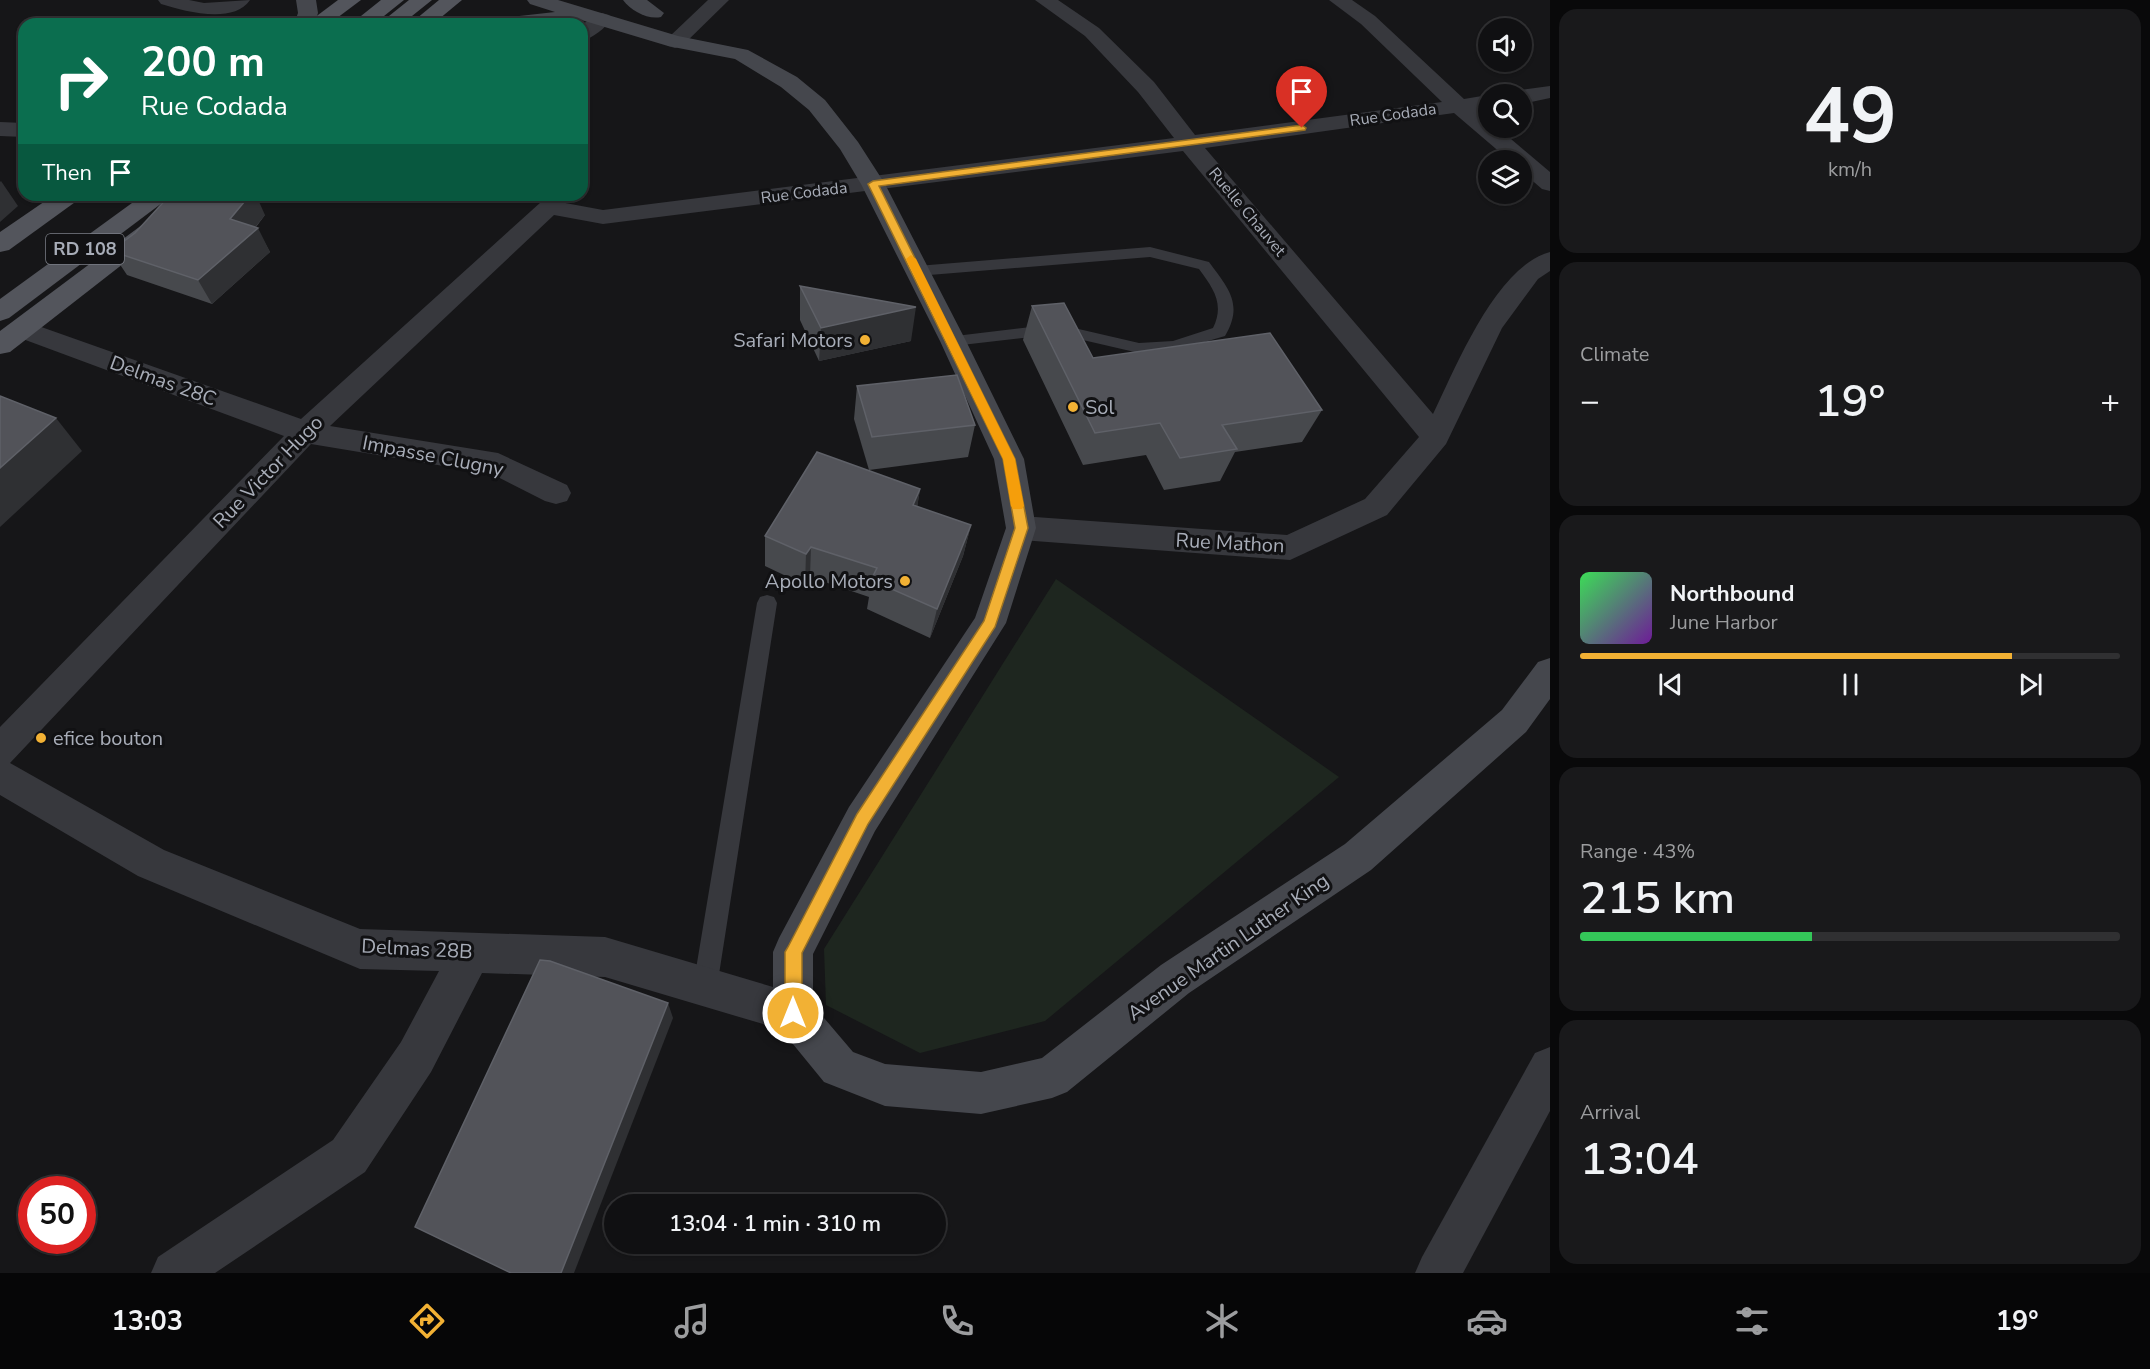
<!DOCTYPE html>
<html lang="en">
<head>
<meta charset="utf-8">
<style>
  :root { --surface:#101012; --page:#19191b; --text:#f1f3f6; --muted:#9c9d9f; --line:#303032; --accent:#f2b134 }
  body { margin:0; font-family:"Nunito Sans",sans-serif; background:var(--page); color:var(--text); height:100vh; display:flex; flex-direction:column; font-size:22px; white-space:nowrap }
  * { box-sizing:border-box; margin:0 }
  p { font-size:20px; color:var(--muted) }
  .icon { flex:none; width:33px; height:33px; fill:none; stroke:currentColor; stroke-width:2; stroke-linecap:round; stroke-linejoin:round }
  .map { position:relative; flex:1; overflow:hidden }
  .details { display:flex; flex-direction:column; gap:9px; padding:9px; background:#09090a; width:600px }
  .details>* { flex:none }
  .guide { position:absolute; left:18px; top:18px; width:570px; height:183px; border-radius:18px; box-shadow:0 2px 4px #0004,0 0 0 2px var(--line); background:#0b6e4f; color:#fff; overflow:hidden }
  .controls { position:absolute; left:1478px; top:18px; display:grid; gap:12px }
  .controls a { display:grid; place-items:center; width:54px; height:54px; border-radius:50%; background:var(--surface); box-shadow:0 2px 4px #0004,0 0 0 2px var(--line); font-size:30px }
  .speed { position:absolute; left:18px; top:1176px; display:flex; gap:12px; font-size:30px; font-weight:700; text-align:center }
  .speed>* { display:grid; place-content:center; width:78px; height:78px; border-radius:50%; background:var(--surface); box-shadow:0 2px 4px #0004,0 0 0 2px var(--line); line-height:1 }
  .speed .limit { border:9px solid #d22; background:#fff; color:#111 }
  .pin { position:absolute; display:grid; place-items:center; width:51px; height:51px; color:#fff; margin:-62px -26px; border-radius:50% 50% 50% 0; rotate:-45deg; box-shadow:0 0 6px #0007 }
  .pin .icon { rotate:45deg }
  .me { position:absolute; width:66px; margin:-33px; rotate:0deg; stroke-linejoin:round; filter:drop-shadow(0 0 4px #0008) }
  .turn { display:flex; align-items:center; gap:21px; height:126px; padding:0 24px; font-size:27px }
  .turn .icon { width:78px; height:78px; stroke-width:2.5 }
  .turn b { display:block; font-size:42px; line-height:51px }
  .then { display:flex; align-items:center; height:57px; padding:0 24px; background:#0003; gap:12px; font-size:22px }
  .big { font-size:45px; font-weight:600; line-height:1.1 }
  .details .tile { flex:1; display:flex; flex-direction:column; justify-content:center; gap:9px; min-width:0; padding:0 21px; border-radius:18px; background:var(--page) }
  .details .dial { align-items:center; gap:0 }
  .dial b { font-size:78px; line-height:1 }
  .song { display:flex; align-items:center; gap:18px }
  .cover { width:72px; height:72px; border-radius:9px; background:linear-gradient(135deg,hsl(130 70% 55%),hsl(280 70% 35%)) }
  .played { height:6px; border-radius:3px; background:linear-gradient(90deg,var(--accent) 80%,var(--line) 80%) }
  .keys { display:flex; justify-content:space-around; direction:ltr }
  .heat { display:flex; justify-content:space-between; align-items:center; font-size:33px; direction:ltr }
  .charge { height:9px; border-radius:4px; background:linear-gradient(90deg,#34c759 43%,var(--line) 0) }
  .trip { position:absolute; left:604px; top:1194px; width:342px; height:60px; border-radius:30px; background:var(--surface); box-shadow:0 2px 4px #0004,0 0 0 2px var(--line); font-weight:600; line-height:60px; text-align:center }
  .menu { display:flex; height:96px; justify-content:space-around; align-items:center; background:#060607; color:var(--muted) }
  .menu .icon { width:42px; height:42px }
  .menu .active { color:var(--accent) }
  .menu b { font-size:27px; color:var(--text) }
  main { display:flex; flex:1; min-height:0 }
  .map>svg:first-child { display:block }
  .green { fill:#1e261f }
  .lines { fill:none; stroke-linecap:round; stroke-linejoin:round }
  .service { fill:#37383d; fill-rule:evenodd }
  .minor { fill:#37383d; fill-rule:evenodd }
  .secondary { fill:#45474d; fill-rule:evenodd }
  .primary { fill:#53555c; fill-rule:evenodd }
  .wall { fill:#47494d }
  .shaded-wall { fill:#2f3033 }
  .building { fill:#525359; stroke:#5f6168; stroke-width:1.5 }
  .route { fill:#f2b134; stroke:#9d7322; stroke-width:1.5 }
  .slow { fill:#f59e0b }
  .poi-dot { fill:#f2b134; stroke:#111113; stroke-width:2 }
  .labels { text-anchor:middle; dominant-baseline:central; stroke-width:6; stroke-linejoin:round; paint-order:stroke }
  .far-street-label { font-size:16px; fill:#a8adb8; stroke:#111113 }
  .shield { fill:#111113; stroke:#7b7e86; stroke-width:1.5 }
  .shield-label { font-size:18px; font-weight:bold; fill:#a8adb8 }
  .poi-label { font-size:20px; fill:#a8adb8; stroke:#111113; text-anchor:end }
  .street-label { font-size:20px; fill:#a8adb8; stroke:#111113 }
</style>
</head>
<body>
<main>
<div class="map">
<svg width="1550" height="1273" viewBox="0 0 1550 1273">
  <rect width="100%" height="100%" fill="#161618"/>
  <!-- green -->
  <polygon class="green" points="1056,579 1339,777 1045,1021 920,1053 826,1005 824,949"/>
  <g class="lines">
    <!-- service -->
    <g class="service">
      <path d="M1150 247 1209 262C1228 288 1244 304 1225 336L1174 351 1139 353 1057 334 953 346 947 345 945 341 947 337 1057 324 1139 343 1173 341 1213 328C1225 304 1213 288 1199 269L1150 257 917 276 910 271 917 266Z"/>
      <polygon points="767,595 774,597 777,603 717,987 713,995 705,999 697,995 693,987 757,603 760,597"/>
    </g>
    <!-- minor -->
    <g class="minor">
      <path d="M158 0H189L204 3 250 0C233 25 184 11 161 4Z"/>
      <polygon points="708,0 729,0 682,46 675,48 668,46 665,42 668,38"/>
      <path d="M1035 0H1058L1099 28 1154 82 1195 135 1442 102 1361 24 1329 0H1352L1375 16 1464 99 1488 95V109L1477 110 1488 119V128H1498L1550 172V191L1542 189 1521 171V160H1509L1454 113 1205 148 1433 414C1456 367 1496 266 1550 252V271L1538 279 1502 328 1446 444 1387 515 1290 560 1021 540 1010 536 1006 528 1010 520 1021 516 1287 535 1365 499 1419 437 1183 151 603 224 554 215 330 426 498 453 567 485 571 493 567 501 556 504 545 501 492 474 311 444 10 763 164 850 360 929 605 937 793 993 807 999 813 1013 807 1027 793 1033 605 977 482 973 431 1072 365 1172 215 1273H151L158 1257 333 1140 401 1042 439 971 360 969 138 876 0 795V727L284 436 12 335 8 329 12 323 21 320 30 323 301 419 541 202 549 200 603 210 1174 138 1138 92 1085 36Z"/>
      <path d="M602 13 609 15 612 19C605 28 593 38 582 41V25L595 15Z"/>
      <polygon points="1550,86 1550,98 1521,104 1521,94 1512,94 1521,90"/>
      <polygon points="0,122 24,123 24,137 0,136"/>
      <polygon points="1550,1047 1550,1111 1463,1273 1415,1273 1422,1257 1535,1053"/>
    </g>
    <!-- secondary -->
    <g class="secondary">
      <polygon points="296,0 316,0 318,13 314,24 294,24 298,13"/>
      <polygon points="527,0 558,0 678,36 748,50 797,77 825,100 858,142 885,184 966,341 1024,459 1036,528 1006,623 875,831 813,954 813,1005 853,1052 885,1064 981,1072 1042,1058 1161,965 1345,844 1502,710 1538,662 1550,658 1550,699 1526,732 1371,870 1189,993 1067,1092 1052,1098 981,1114 885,1106 824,1082 779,1027 773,1013 773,952 779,938 849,807 975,618 1006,528 994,459 940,341 861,184 840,149 809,110 781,87 735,59 668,46 578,19 553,24 491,24 494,20 501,18 555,12 530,4"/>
      <path d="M623 0H647L664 13 661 17C648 20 631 11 623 0Z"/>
    </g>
    <!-- primary -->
    <g class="primary">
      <polygon points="338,0 361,0 329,24 306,24"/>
      <polygon points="381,0 404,0 374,24 351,24"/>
      <polygon points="409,0 432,0 402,24 379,24"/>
      <polygon points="439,0 462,0 433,24 410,24"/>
      <polygon points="54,195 82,195 78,200 9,250 0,252 0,232"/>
      <polygon points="143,195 170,195 166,200 9,318 0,321 0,299"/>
      <polygon points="182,195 209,195 205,200 10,352 0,354 0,331"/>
    </g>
  </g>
  <!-- wall -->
  <g class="wall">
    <polygon points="265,215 256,227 270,252 212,304 127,275 111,251"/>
    <polygon points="800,286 911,341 819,361 800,320"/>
    <polygon points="1032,306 1093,358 1322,410 1302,442 1235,452 1220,481 1164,490 1146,455 1083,465 1023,340"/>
    <polygon points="857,386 975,425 968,457 869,470 854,419"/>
    <polygon points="920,489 917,507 971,525 963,556 930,638 867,609 869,597 810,577 805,585 765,566 765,536"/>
  </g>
  <!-- shaded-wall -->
  <g class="shaded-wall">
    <polygon points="1,181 18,206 0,222 0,182"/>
    <polygon points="250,195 256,195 265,215 247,237 258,228 270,252 212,304 198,280 230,219"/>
    <polygon points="916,307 911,341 819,361 821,328"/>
    <polygon points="56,418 82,451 0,527 0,468"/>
    <polygon points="920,489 915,521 913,505"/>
    <polygon points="971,525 963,556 930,638 937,609"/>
    <polygon points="811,547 810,577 805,585 806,554"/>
    <polygon points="668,1003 673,1018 574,1273 561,1273"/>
  </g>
  <!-- building -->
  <g class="building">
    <polygon points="170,195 250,195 230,219 258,228 198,280 111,251 135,233"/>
    <polygon points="800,286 916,307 821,328"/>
    <polygon points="1064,303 1093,358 1270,333 1322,410 1222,425 1237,449 1180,458 1160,423 1095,433 1032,306"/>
    <polygon points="957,375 975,425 872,437 857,386"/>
    <polygon points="0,396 56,418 0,468"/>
    <polygon points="817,452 920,489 913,505 971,525 937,609 871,580 877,568 811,547 806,554 765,536"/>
    <polygon points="540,960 550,961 668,1003 561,1273 511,1273 415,1227"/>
  </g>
  <!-- route -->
  <polygon class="route" points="1302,125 1306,128 1305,130 879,186 1015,459 1028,528 995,627 868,824 802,953 802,1013 799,1019 793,1021 787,1019 785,1013 785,952 788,947 857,814 984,621 1015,528 1003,459 868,184 873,181"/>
  <!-- slow -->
  <polygon class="slow" points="911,255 916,259 1015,459 1024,506 1022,509 1013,509 1011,506 1003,459 906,259"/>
  <!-- markers -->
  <g class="poi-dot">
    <circle cx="865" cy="340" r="6"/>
    <circle cx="1073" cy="407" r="6"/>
    <circle cx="905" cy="581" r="6"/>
    <circle cx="41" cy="738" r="6"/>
  </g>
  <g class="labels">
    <!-- far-street labels -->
    <g class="far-street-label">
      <text transform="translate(1393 115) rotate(-8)">Rue Codada</text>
      <text transform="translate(804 193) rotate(-7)">Rue Codada</text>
      <text transform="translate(1247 212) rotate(50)">Ruelle Chauvet</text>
    </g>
    <!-- shield labels -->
    <rect class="shield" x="46" y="234" width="78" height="30" rx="4.5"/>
    <g class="shield-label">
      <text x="85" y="249">RD 108</text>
    </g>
    <!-- poi labels -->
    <g class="poi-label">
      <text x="853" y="340">Safari Motors</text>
      <text x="1085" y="407" text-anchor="start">Sol</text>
      <text x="893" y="581">Apollo Motors</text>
      <text x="53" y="738" text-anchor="start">efice bouton</text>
    </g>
    <!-- street labels -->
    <g class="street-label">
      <text transform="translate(163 381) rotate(20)">Delmas 28C</text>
      <text transform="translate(433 456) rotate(11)">Impasse Clugny</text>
      <text transform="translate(268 472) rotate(-46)">Rue Victor Hugo</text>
      <text transform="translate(1230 543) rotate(3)">Rue Mathon</text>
      <text transform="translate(1228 947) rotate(-35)">Avenue Martin Luther King</text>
      <text transform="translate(417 949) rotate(3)">Delmas 28B</text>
    </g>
  </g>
</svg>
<div class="controls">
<a><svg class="icon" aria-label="sound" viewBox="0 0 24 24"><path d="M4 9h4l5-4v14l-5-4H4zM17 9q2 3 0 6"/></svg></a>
<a><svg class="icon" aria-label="search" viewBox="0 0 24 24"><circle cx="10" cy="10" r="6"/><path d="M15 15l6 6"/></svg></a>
<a><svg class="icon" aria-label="layers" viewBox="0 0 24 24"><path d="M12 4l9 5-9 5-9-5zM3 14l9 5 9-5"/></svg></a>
</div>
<div class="speed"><div class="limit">50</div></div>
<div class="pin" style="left:1302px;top:128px;background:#d93025"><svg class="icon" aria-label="arrive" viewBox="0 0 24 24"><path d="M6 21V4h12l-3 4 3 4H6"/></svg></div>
<svg class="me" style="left:793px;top:1013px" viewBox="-20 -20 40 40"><circle r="17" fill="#f2b134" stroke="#fff" stroke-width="3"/><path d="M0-11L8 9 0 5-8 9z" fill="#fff"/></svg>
<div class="trip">13:04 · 1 min · 310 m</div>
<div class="guide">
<div class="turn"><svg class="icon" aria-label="right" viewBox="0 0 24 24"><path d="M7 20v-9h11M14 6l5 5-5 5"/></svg><div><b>200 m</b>Rue Codada</div></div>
<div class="then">Then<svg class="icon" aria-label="arrive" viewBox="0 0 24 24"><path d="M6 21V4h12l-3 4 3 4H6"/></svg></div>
</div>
</div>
<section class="details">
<div class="tile dial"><b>49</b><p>km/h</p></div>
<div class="tile"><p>Climate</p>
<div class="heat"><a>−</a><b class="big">19°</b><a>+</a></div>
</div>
<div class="tile">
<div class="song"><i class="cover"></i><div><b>Northbound</b><p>June Harbor</p></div></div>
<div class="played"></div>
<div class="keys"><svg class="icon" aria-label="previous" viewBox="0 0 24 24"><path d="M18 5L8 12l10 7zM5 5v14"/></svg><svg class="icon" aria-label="pause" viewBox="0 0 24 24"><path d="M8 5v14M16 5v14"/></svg><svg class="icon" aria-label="next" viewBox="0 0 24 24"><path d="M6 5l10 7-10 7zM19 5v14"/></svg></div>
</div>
<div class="tile"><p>Range · 43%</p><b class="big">215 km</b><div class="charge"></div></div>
<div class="tile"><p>Arrival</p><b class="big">13:04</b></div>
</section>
</main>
<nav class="menu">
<b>13:03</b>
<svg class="icon active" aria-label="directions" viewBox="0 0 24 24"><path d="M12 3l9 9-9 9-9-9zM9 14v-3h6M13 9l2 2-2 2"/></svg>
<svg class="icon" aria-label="music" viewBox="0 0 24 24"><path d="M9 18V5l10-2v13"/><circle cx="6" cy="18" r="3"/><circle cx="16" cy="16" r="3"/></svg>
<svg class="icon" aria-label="phone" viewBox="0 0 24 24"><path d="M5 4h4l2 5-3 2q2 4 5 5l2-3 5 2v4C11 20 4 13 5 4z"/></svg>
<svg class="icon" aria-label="climate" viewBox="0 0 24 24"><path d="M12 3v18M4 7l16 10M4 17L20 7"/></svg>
<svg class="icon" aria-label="car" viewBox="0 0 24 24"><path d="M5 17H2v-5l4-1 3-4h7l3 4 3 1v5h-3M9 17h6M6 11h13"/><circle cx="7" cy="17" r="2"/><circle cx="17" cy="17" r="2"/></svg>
<svg class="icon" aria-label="filters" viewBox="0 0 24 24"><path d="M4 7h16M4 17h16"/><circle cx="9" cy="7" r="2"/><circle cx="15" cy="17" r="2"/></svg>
<b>19°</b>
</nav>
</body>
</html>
